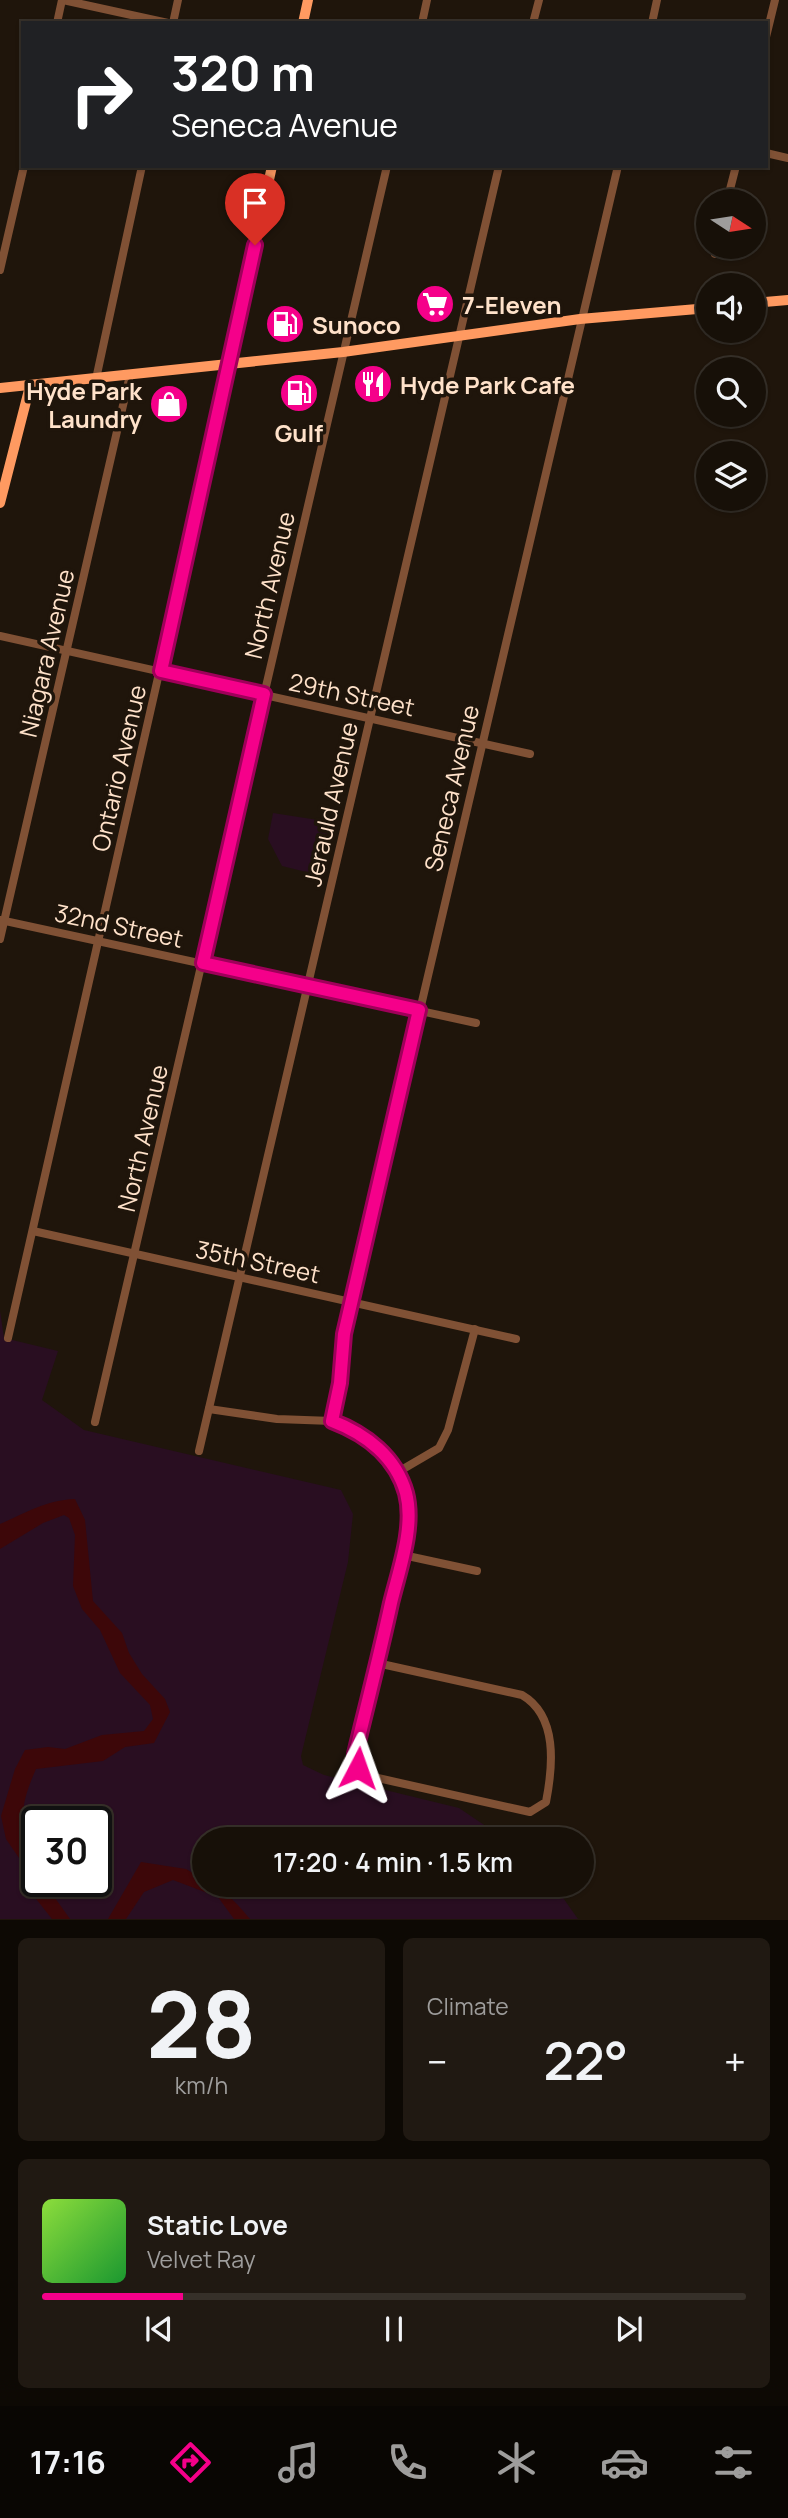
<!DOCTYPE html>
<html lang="en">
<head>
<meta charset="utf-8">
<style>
  :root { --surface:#171008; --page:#201912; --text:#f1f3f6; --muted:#9e9d9c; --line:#363029; --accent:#f5008a }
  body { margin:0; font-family:Manrope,sans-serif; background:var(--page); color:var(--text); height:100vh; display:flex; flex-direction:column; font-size:26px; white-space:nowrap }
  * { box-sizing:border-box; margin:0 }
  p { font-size:23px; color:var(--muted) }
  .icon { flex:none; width:38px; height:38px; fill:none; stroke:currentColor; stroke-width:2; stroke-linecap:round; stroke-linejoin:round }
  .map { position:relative; height:1920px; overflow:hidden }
  .side { display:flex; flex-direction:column; gap:18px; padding:18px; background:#0d0904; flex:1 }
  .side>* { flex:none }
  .banner { position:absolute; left:21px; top:21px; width:747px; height:147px; border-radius:0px; box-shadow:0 2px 5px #0004,0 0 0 2px var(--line); background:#202124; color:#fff; overflow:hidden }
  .needle { width:46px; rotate:102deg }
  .fabs { position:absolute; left:696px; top:189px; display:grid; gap:14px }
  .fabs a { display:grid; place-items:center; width:70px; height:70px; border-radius:50%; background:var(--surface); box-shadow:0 2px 5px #0004,0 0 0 2px var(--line); font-size:35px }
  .speed { position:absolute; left:21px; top:1806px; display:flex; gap:14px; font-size:35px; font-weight:700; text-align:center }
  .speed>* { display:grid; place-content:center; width:91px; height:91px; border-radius:50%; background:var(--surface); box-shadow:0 2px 5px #0004,0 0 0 2px var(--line); line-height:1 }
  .speed .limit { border:4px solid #111; border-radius:10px; background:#fff; color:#111 }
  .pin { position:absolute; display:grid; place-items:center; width:60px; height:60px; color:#fff; margin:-72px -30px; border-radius:50% 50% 50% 0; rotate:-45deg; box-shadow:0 0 7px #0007 }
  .pin .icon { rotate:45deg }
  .me { position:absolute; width:77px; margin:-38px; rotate:4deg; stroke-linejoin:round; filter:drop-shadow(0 0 5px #0008) }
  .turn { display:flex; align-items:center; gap:24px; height:147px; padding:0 35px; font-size:32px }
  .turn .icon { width:91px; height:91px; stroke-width:2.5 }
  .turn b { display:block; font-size:49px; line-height:60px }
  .big { font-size:52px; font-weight:600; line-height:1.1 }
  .side .tile { flex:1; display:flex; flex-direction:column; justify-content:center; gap:10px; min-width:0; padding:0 24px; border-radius:10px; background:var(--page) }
  .side .dial { align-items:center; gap:0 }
  .dial b { font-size:91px; line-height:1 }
  .song { display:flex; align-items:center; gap:21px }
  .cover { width:84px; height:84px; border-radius:10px; background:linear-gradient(135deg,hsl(90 70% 55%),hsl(130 70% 35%)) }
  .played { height:7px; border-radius:4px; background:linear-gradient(90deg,var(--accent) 20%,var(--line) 20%) }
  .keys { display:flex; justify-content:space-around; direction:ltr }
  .heat { display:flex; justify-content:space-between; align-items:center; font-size:38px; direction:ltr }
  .side .tiles { flex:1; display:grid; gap:18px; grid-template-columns:1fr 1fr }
  .tile:last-child { grid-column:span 2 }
  .trip { position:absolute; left:192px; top:1827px; width:402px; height:70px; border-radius:35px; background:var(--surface); box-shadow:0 2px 5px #0004,0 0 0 2px var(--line); font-weight:600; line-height:70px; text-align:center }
  .tabs { display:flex; height:112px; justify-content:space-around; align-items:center; background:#090603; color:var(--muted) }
  .tabs .icon { width:49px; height:49px }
  .tabs .current { color:var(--accent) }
  .tabs b { font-size:32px; color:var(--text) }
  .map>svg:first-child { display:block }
  .green { fill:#290e21; fill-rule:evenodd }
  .water { fill:#3d0709 }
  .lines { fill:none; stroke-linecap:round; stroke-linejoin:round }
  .minor { stroke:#805135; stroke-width:8 }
  .secondary { stroke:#ff9a61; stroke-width:10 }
  .route-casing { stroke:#9f005a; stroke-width:18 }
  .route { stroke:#f5008a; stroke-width:12 }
  .labels { text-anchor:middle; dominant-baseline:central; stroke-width:7; stroke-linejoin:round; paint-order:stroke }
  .poi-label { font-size:24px; font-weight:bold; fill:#ffe2ca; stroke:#1f150b; text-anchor:start }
  .street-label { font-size:24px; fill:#ffe2ca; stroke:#1f150b }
</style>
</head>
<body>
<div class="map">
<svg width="788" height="1920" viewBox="0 0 788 1920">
  <rect width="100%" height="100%" fill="#1f150b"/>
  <!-- green -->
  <g class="green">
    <polygon points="273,813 318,820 328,831 318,875 282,866 268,839"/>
    <path d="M0 1311 4 1338 58 1351 42 1400 84 1430 341 1490 353 1514 348 1562 301 1756 303 1765 324 1775 459 1808 505 1839H205V1885H554L578 1919H0ZM37 1822H96V1881H37Z"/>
  </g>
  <!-- water -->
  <g class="water">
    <path d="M75 1499 85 1520 93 1601 122 1633 129 1653 142 1674 165 1699 170 1712 154 1743 125 1747 103 1761 36 1769C28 1787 20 1808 24 1828 27 1847 37 1862 37 1881H43L70 1919H52L33 1895 19 1858 6 1839 1 1816 15 1769 25 1750 48 1747 65 1749 102 1735 144 1731 153 1719 150 1705 120 1673 100 1630 82 1609 73 1586 75 1535 69 1518 64 1515 43 1523 0 1549V1524C26 1513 46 1500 75 1499Z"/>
    <path d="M141 1862 186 1869 205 1880V1885C222 1885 239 1906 250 1919H234L218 1897 173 1880 144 1892 126 1919H108Z"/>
  </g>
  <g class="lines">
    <!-- minor -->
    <g class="minor">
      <polyline points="63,0 168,23"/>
      <polyline points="57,23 62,0"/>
      <polyline points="173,23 178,0"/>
      <polyline points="422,23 427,0"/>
      <polyline points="533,23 539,0"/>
      <polyline points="652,23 657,0"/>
      <polyline points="766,37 775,0"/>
      <polyline points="766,153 788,158"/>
      <polyline points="727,201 736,166"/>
      <polyline points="715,254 717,247"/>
      <polyline points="0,270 24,166"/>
      <polyline points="96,379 142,166"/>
      <polyline points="0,636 530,754"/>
      <polyline points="0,920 476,1023"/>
      <polyline points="0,939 130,375"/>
      <polyline points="33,1231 516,1339"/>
      <polyline points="8,1338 229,365"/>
      <path d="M209 1409 277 1419 332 1421 353 1429 381 1450 398 1472 407 1494 408 1518 403 1555 354 1754 357 1768 369 1776 530 1812 546 1802C553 1766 558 1716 522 1695L377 1663"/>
      <polyline points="332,1421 340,1383 344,1334 618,166"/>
      <polyline points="95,1422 387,166"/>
      <polyline points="199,1451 499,166"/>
      <polyline points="398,1472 439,1448 448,1430 475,1329"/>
      <polyline points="403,1555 477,1571"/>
    </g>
    <!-- secondary -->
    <g class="secondary">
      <polyline points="303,23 308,0"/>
      <polyline points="754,303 788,300"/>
      <polyline points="229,365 272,166"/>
      <polyline points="0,388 343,352 580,319 709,308"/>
      <polyline points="0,503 30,386"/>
    </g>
  </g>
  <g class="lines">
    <defs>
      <path id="route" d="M255 245 161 671 264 694 203 963 419 1010 344 1334 340 1383 332 1421C366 1434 396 1457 406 1493 415 1527 399 1570 391 1603 380 1654 367 1704 355 1754L358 1768"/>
    </defs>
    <!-- route casing -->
    <use href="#route" class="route-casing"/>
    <!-- route -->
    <use href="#route" class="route"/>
  </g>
  <!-- icons -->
  <defs>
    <symbol id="supermarket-disc" viewBox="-11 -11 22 22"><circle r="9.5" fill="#f5008a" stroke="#1f150b"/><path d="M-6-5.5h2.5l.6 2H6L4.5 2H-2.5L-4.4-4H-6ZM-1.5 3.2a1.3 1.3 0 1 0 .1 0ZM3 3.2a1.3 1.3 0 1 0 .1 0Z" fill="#fff"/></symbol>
    <symbol id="fuel-disc" viewBox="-11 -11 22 22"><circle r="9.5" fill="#f5008a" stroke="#1f150b"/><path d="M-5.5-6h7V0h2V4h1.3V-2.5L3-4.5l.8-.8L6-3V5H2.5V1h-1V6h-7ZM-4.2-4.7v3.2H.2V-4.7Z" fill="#fff"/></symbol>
    <symbol id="restaurant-disc" viewBox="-11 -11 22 22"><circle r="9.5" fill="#f5008a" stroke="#1f150b"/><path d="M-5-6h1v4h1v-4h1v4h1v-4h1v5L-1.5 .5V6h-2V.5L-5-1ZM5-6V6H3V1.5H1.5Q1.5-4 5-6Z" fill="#fff"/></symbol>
    <symbol id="shop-disc" viewBox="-11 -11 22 22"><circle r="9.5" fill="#f5008a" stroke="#1f150b"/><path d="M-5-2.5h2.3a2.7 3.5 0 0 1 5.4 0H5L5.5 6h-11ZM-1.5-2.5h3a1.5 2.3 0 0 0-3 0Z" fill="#fff"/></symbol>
  </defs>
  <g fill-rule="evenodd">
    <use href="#supermarket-disc" x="413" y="282" width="44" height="44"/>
    <use href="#fuel-disc" x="263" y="302" width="44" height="44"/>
    <use href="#restaurant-disc" x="351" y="362" width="44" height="44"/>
    <use href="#fuel-disc" x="277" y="371" width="44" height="44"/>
    <use href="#shop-disc" x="147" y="382" width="44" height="44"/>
  </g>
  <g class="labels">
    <!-- poi labels -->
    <g class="poi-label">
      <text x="462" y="304">7-Eleven</text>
      <text x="312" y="324">Sunoco</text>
      <text x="400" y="384">Hyde Park Cafe</text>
      <text x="142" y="390" text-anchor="end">Hyde Park<tspan x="142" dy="28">Laundry</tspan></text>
      <text x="299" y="432" text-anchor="middle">Gulf</text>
    </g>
    <!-- street labels -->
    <g class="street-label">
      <text transform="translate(269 585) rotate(-77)">North Avenue</text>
      <text transform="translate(46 653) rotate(-77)">Niagara Avenue</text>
      <text transform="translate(352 694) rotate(12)">29th Street</text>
      <text transform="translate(118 768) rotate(-77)">Ontario Avenue</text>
      <text transform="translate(451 788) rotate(-77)">Seneca Avenue</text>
      <text transform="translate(330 804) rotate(-77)">Jerauld Avenue</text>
      <text transform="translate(119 925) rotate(12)">32nd Street</text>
      <text transform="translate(142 1138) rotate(-77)">North Avenue</text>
      <text transform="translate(258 1261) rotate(12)">35th Street</text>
    </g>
  </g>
</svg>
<div class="fabs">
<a><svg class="needle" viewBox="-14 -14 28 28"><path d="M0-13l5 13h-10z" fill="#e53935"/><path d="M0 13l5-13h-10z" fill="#9e9d9c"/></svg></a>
<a><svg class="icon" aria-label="sound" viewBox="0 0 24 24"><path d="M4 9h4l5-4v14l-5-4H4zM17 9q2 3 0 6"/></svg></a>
<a><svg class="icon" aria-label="search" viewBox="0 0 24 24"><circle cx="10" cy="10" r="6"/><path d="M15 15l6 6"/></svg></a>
<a><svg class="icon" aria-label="layers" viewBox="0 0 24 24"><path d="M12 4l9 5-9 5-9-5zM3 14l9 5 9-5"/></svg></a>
</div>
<div class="speed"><div class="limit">30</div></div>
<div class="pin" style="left:255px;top:245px;background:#d93025"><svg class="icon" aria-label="arrive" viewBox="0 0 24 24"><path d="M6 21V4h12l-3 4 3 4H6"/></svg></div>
<svg class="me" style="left:358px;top:1768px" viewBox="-20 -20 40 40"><path d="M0-17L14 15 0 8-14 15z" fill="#f5008a" stroke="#fff" stroke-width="4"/></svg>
<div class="trip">17:20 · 4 min · 1.5 km</div>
<div class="banner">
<div class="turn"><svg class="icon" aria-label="right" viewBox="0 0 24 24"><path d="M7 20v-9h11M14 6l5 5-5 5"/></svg><div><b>320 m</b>Seneca Avenue</div></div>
</div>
</div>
<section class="side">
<div class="tiles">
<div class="tile dial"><b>28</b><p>km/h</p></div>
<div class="tile"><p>Climate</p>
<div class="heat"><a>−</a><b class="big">22°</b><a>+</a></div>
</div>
<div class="tile">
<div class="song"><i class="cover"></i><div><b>Static Love</b><p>Velvet Ray</p></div></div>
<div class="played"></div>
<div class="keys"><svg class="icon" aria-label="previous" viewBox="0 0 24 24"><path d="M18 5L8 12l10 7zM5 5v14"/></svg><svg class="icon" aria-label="pause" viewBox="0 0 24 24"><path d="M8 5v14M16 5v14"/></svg><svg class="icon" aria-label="next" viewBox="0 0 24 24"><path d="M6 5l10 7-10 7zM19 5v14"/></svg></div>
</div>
</div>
</section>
<nav class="tabs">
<b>17:16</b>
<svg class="icon current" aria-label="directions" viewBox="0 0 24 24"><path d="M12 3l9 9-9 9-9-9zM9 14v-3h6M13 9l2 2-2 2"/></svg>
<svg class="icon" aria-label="music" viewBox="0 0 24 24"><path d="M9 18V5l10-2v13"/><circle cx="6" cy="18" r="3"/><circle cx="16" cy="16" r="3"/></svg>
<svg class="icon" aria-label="phone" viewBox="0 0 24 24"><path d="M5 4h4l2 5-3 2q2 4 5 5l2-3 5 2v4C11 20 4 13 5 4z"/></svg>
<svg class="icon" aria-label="climate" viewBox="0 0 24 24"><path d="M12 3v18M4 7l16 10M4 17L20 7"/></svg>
<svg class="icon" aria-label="car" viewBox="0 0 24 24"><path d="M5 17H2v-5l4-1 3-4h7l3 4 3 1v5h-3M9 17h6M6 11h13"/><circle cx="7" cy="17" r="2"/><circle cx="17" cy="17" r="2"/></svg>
<svg class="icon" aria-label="filters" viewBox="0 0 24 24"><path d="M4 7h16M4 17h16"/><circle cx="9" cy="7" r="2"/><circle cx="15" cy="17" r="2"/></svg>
</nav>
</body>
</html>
